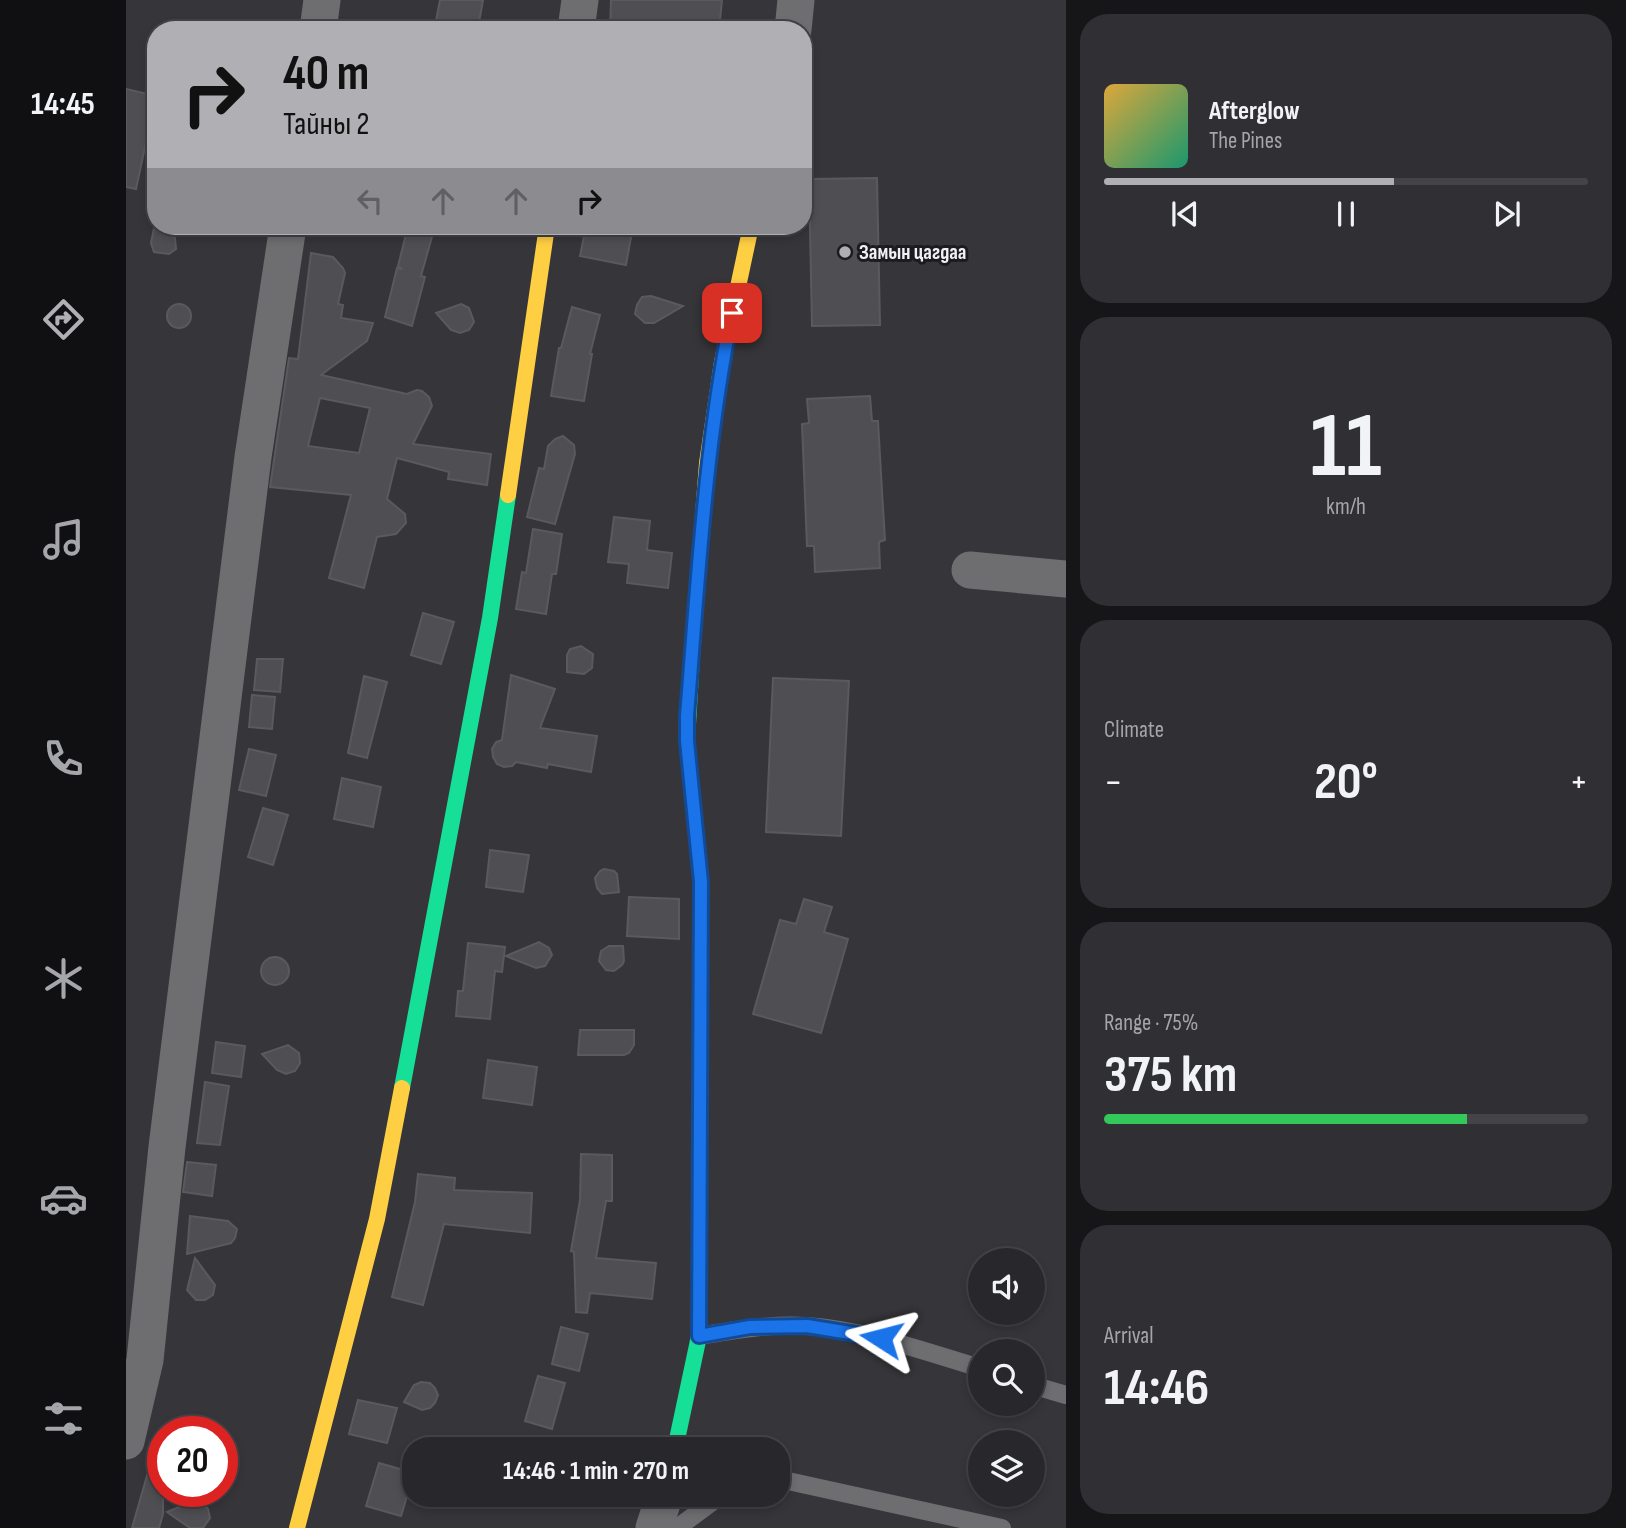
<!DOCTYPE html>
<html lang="en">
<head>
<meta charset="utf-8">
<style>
  :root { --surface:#28282c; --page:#303034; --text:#f1f3f6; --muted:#a5a6a9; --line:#444448; --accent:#b0afb4 }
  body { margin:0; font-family:"Sofia Sans Condensed",sans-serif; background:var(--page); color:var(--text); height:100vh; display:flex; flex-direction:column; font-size:26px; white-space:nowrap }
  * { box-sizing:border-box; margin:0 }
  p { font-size:23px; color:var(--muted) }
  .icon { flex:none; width:38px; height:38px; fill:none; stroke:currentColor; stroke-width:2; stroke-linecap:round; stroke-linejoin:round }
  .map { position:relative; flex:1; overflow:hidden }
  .drawer { display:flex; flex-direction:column; gap:14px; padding:14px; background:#161618; width:560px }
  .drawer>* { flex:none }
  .banner { position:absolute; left:21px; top:21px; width:665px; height:214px; border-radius:28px; box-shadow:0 4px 10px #0003,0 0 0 2px var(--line); background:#b0afb4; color:#111; overflow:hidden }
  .tools { position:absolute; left:842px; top:1248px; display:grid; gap:14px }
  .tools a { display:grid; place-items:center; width:77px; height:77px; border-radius:50%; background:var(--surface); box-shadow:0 4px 10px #0003,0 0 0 2px var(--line); font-size:35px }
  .speed { position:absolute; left:21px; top:1416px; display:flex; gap:14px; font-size:35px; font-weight:700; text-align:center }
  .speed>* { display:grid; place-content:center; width:91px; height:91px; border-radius:50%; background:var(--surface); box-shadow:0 4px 10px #0003,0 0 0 2px var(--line); line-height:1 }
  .speed .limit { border:10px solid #d22; background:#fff; color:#111 }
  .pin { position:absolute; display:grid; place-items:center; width:60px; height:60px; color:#fff; margin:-30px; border-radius:14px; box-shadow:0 4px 10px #0006 }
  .me { position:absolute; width:77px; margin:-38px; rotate:279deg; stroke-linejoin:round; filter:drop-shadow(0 0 5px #0008) }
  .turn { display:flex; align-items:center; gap:24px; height:147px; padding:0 21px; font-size:32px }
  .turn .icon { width:91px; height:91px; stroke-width:2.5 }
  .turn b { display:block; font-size:49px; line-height:60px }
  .lanes { display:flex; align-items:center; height:66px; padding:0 21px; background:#0003; justify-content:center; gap:35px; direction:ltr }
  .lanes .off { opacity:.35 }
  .big { font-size:52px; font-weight:700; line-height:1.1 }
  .drawer .card { flex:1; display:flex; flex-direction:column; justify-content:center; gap:10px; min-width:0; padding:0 24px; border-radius:28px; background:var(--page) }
  .drawer .dial { align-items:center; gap:0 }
  .dial b { font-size:91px; line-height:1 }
  .song { display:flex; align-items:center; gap:21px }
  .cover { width:84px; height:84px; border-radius:10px; background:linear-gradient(135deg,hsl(40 70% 55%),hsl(160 70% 35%)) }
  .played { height:7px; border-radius:4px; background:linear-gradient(90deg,var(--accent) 60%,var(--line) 60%) }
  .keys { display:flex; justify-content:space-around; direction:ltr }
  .heat { display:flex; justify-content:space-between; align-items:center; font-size:38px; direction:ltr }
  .charge { height:10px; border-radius:5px; background:linear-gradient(90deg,#34c759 75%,var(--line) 0) }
  .trip { position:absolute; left:276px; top:1437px; width:388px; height:70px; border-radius:28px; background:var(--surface); box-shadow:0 4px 10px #0003,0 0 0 2px var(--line); font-weight:700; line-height:70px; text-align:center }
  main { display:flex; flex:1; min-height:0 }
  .tabs { display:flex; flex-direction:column; width:126px; justify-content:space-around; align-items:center; background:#101012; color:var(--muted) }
  .tabs .icon { width:49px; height:49px }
  .tabs .active { color:var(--accent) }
  .tabs b { font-size:32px; color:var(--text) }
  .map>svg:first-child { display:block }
  .building { fill:#4f4f53; stroke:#595a5d; stroke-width:2; fill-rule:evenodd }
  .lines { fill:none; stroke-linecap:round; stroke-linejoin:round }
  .lane { stroke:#6e6d70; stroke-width:18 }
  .street { stroke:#6e6d70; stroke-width:37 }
  .fast { stroke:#16e098; stroke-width:16 }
  .slow { stroke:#ffcf43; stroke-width:16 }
  .route-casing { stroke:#114b97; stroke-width:18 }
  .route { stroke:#1a73e8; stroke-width:12 }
  .poi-dot { fill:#b0afb4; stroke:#1c1c20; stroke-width:2.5 }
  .labels { text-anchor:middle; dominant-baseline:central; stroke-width:6; stroke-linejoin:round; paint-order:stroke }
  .poi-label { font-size:21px; font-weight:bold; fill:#f1f0f6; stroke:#1c1c20; text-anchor:start }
</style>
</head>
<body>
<main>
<nav class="tabs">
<b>14:45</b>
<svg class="icon active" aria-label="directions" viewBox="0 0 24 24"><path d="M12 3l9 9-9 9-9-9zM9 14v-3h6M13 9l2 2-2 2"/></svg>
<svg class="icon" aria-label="music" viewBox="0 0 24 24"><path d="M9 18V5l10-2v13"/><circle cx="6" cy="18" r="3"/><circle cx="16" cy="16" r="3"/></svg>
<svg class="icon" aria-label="phone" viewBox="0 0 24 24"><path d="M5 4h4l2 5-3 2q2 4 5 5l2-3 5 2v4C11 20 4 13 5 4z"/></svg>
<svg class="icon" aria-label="climate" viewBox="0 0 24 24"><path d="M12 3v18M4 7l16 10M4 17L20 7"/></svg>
<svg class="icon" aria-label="car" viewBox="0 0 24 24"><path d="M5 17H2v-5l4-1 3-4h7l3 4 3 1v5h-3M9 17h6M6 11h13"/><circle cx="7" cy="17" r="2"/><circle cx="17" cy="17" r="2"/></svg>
<svg class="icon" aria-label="filters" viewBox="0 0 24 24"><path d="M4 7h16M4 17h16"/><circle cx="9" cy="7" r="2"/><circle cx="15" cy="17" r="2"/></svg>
</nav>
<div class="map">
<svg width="940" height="1528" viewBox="0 0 940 1528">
  <rect width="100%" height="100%" fill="#36363a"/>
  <!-- building -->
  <g class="building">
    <polygon points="314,0 357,0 352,28 310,21"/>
    <polygon points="485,0 596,0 593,30 519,27 519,30 484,30"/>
    <polygon points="0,89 30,96 10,189 0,187"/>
    <polygon points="751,178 754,325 686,326 683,179"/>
    <polygon points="29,223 49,238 50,249 43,254 28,252 25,243"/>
    <polygon points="282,226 309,226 295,276 299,277 286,326 259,317 271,268 276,269 272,266"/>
    <polygon points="460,226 507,226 500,265 454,256"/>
    <path d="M185 253 207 257 217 268 219 273 212 304 217 305 215 318 247 323 241 341 195 375 281 394 291 390 296 391 303 397 306 406 287 444 365 454 361 485 322 479 323 472 271 458 261 499 279 514 280 523 270 534 251 537 238 588 203 578 225 495 144 487 163 358 172 359ZM194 398 244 408 233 453 182 446Z"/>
    <polygon points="525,296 557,306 528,323 519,323 509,314 511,305 516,297"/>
    <circle cx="53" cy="316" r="12"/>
    <polygon points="335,304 343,308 348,322 343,330 334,333 325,330 310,313"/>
    <polygon points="446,307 474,315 464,354 466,354 458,401 425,396 433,348 435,348"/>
    <polygon points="744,396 746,421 752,421 756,491 759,540 753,542 754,568 689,572 688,546 681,546 676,424 683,423 681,399"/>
    <polygon points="437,436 448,445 449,454 429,524 401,517 413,468 418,469 422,446 429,439"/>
    <polygon points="488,517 524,521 521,550 546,553 542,588 501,583 503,564 482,562"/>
    <polygon points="407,529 436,534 430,574 426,574 420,614 390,609 396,572 400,573"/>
    <polygon points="297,613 328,622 315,664 285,655"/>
    <polygon points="455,646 467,654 466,668 458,674 441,672 441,655 444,649"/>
    <polygon points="131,659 157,659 154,692 128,690"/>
    <polygon points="385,675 429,689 414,728 471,736 465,772 422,764 421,768 390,762 386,766 378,767 371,764 367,757 366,749 370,742 376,740"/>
    <polygon points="238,676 261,682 241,758 222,753"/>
    <polygon points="647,678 723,681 715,836 640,832"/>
    <polygon points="126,695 149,697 146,729 123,727"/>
    <polygon points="123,749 150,755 140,796 113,790"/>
    <polygon points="216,778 255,787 247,827 208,819"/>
    <polygon points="137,808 162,815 147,865 122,857"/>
    <polygon points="364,850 403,855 397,892 360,887"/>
    <polygon points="478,869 488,871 491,874 493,892 476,894 471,888 469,878 474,871"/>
    <polygon points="503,897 553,899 553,939 501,936"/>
    <polygon points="678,899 706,907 698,932 722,939 695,1033 627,1014 654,920 670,924"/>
    <polygon points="413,942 423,948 426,955 419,966 410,968 380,956"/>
    <polygon points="342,943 379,947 376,972 369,971 364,1019 330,1016 332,991 337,991"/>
    <polygon points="483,946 497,946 498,961 496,965 488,971 480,970 473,961 475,951"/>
    <circle cx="149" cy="971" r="14"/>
    <polygon points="454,1030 508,1030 508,1045 503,1053 498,1055 452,1055"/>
    <polygon points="90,1042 119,1046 115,1077 86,1073"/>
    <polygon points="162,1045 173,1053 174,1063 169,1071 160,1074 151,1070 136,1054"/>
    <polygon points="362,1060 411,1067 406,1105 357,1098"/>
    <polygon points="79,1082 103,1086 94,1145 71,1143"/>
    <polygon points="455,1154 486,1155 486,1201 480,1201 470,1258 530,1263 526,1299 464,1293 461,1313 450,1312 448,1252 445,1251 454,1200"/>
    <polygon points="61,1162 90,1165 86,1196 57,1192"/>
    <polygon points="292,1174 329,1178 328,1190 406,1193 404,1233 318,1224 297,1305 266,1297 289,1202"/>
    <polygon points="64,1216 102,1221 111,1229 109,1238 105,1243 61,1254"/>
    <polygon points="69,1258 89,1285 87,1295 79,1300 70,1300 61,1290"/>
    <polygon points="435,1327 462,1334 453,1371 426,1364"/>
    <polygon points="412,1376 439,1383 426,1429 399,1421"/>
    <polygon points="295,1382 304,1383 309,1388 312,1395 309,1403 304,1408 296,1410 278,1402 288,1385"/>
    <polygon points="232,1400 271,1408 261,1443 223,1434"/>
    <polygon points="30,1444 37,1445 37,1514 33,1528 6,1528"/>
    <polygon points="253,1463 288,1473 275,1516 240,1506"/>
    <polygon points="67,1501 75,1502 82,1509 84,1518 77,1528 64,1528 41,1512"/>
  </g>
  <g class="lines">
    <!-- lane -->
    <g class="lane">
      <path d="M573 1336C608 1330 644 1324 680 1326 740 1330 797 1351 854 1368"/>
      <polyline points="906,1385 940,1395"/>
      <polyline points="653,1479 876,1528"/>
      <polyline points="551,1528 597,1494"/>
    </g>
    <!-- street -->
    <g class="street">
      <polyline points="192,30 196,0"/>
      <polyline points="450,30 454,0"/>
      <polyline points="667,30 670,0"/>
      <polyline points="844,570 940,579"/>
      <polyline points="0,1441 19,1360 41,1147 127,457 162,226"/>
      <polyline points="528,1528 539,1494"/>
    </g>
    <!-- fast -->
    <g class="fast">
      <polyline points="276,1088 364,618 382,495"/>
      <polyline points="549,1449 573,1336 575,882 561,741 566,657"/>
    </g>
    <!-- slow -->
    <g class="slow">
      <polyline points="382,495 421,226"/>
      <polyline points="566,657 581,463 596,362 625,226"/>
      <polyline points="171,1528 251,1219 276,1088"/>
    </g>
  </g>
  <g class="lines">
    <defs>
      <path id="route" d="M606 313C579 446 572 581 561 716V741L575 882 573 1336 624 1327 681 1326 755 1338"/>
    </defs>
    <!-- route casing -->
    <use href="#route" class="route-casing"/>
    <!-- route -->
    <use href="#route" class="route"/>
  </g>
  <!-- markers -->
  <circle class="poi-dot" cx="719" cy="252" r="7"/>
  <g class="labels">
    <!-- poi labels -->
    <g class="poi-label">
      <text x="733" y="252">Замын цагдаа</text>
    </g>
  </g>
</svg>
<div class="tools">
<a><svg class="icon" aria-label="sound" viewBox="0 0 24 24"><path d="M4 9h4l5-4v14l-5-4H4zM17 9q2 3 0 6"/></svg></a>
<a><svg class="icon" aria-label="search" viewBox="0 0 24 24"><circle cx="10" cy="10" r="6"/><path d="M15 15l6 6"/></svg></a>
<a><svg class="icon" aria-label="layers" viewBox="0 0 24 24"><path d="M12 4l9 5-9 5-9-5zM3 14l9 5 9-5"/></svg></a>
</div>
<div class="speed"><div class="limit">20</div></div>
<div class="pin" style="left:606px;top:313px;background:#d93025"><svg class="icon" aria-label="arrive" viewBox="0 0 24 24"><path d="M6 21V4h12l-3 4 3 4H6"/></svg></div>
<svg class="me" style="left:755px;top:1338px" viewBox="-20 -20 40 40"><path d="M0-17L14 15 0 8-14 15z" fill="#1a73e8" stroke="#fff" stroke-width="4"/></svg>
<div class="trip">14:46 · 1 min · 270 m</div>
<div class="banner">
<div class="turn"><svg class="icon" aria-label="right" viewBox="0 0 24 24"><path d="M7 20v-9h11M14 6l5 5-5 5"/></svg><div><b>40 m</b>Тайны 2</div></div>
<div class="lanes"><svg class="icon off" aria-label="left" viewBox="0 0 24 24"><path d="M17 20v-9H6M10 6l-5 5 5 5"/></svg><svg class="icon off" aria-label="ahead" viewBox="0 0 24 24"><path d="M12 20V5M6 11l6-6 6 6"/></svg><svg class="icon off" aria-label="ahead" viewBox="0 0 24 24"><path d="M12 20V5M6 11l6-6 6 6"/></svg><svg class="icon" aria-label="right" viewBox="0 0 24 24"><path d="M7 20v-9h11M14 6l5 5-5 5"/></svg></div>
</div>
</div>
<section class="drawer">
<div class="card">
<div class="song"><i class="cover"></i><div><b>Afterglow</b><p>The Pines</p></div></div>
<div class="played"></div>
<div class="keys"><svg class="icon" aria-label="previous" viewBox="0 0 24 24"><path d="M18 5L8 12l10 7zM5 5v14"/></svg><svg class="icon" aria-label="pause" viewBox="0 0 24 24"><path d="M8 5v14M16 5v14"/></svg><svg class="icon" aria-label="next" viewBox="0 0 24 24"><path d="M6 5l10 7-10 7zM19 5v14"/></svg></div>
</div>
<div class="card dial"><b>11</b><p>km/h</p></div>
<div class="card"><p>Climate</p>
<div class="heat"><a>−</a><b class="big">20°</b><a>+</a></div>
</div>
<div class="card"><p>Range · 75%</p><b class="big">375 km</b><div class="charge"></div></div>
<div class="card"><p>Arrival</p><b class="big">14:46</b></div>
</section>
</main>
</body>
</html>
